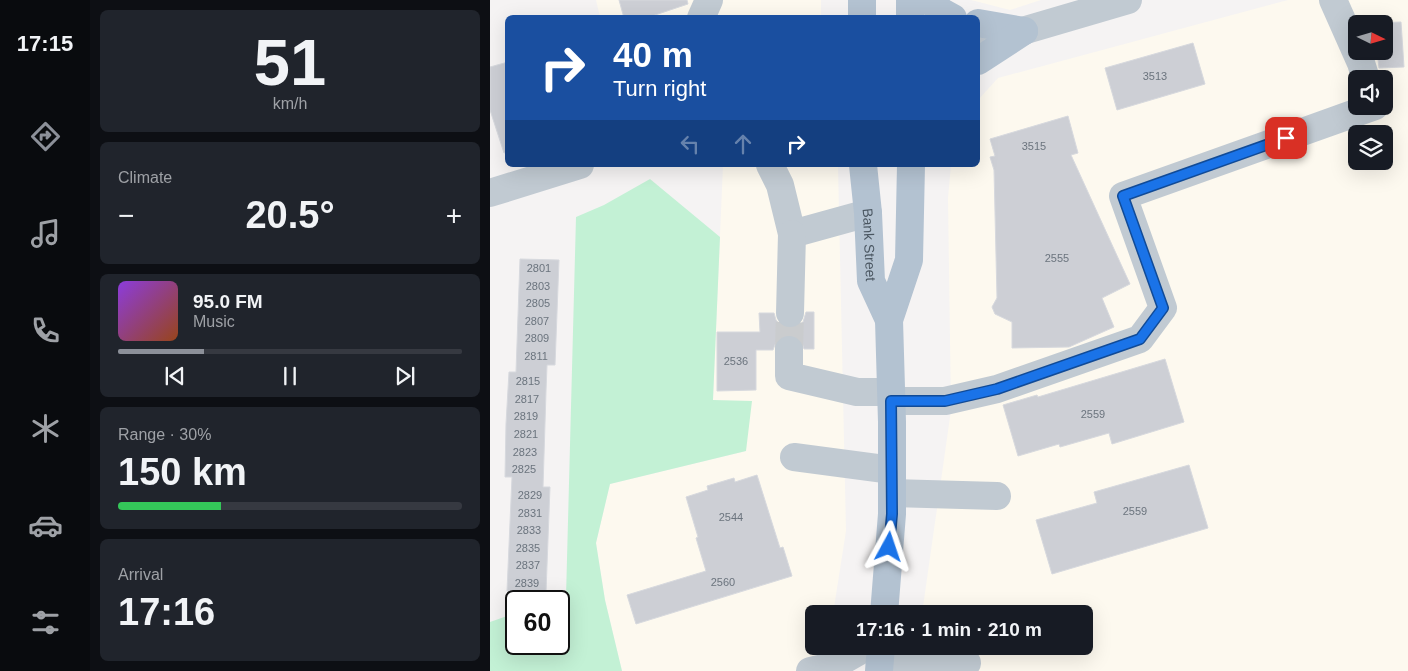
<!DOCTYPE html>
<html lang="en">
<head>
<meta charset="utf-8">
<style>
  :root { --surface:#171b24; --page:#20242c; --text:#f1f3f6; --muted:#9ea1a6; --line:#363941; --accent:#8c9099 }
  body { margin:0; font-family:Helvetica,sans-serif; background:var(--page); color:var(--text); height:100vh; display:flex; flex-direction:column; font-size:19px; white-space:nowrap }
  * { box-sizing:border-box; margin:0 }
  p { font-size:16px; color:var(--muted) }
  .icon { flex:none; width:28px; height:28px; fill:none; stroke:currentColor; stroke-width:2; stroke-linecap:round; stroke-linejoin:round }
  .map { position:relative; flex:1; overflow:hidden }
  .drawer { display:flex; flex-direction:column; gap:10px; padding:10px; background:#0d0f14; width:400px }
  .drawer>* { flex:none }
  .top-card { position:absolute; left:15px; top:15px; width:475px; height:152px; border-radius:8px; box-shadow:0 5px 20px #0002; background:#1a4fa0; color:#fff; overflow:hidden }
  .needle { width:32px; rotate:95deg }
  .buttons { position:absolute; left:858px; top:15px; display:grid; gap:10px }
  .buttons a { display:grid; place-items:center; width:45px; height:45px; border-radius:8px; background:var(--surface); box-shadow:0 5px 20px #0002; font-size:25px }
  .speed { position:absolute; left:15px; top:590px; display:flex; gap:10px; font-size:25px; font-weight:700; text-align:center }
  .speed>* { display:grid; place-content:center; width:65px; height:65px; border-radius:50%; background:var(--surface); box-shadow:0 5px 20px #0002; line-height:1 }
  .speed .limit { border:2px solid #111; border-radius:8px; background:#fff; color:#111 }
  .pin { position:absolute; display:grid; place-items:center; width:42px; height:42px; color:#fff; margin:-21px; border-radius:10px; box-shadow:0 2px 8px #0006 }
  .me { position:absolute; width:55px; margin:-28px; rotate:5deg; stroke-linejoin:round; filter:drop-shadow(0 0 4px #0008) }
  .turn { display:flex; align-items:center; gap:18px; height:105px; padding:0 25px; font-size:22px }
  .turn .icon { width:65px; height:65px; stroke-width:2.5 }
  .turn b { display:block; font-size:35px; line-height:42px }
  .lanes { display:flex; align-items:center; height:48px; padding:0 25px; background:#0003; justify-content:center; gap:25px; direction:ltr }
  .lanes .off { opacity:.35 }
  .big { font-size:38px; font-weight:700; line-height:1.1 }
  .drawer .card { flex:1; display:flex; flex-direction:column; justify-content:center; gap:8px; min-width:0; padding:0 18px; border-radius:8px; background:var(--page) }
  .drawer .dial { align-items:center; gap:0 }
  .dial b { font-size:65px; line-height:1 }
  .song { display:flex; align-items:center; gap:15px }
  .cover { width:60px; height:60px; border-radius:8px; background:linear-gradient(135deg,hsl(270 70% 55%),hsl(20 70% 35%)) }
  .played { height:5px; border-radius:2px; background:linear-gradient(90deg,var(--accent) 25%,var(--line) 25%) }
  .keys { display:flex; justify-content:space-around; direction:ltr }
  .heat { display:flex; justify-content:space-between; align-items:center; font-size:28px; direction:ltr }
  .charge { height:8px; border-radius:4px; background:linear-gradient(90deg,#34c759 30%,var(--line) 0) }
  .trip { position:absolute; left:315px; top:605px; width:288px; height:50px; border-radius:8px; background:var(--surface); box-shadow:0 5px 20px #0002; font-weight:700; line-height:50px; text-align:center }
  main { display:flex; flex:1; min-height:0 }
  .tab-bar { display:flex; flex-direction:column; width:90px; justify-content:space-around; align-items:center; background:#090b0e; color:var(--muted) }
  .tab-bar .icon { width:35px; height:35px }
  .tab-bar .on { color:var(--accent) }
  .tab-bar b { font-size:22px; color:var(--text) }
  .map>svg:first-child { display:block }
  .commercial { fill:#fdf9ef; fill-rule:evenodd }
  .green { fill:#c3f1d5 }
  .building { fill:#cdcfd5; stroke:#d7d9de }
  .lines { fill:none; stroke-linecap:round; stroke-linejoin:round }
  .minor-tunnel { stroke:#caccce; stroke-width:28; stroke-dasharray:28 14; stroke-linecap:butt }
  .minor { stroke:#c1cad2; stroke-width:28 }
  .major { stroke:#b3c2d1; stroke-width:28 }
  .route-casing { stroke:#114b97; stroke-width:12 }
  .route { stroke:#1a73e8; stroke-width:9 }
  .labels { text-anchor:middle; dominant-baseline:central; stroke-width:4; stroke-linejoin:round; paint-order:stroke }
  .number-label { font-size:11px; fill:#6b747e }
  .street-label { font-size:14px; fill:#4a5661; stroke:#fff }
</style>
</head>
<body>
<main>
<nav class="tab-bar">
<b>17:15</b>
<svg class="icon on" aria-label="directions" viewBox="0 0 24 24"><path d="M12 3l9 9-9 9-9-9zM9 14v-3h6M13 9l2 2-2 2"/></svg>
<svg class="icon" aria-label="music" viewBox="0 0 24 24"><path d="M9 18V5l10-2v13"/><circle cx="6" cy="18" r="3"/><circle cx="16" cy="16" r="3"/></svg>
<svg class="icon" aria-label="phone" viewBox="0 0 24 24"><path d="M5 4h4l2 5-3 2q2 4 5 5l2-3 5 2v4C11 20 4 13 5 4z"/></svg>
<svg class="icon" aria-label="climate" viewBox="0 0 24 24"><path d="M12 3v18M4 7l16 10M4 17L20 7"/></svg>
<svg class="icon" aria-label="car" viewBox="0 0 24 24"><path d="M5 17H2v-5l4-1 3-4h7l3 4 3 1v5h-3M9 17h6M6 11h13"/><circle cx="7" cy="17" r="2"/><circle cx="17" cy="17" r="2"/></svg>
<svg class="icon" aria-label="filters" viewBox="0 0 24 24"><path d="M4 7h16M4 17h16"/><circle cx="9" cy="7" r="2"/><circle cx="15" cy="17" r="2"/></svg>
</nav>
<section class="drawer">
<div class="card dial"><b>51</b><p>km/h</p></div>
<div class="card"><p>Climate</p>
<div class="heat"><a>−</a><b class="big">20.5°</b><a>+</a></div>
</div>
<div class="card">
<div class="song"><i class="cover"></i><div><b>95.0 FM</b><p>Music</p></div></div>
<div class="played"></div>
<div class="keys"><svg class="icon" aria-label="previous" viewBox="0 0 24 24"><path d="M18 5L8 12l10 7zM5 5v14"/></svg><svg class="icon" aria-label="pause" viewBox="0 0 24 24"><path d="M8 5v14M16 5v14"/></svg><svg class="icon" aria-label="next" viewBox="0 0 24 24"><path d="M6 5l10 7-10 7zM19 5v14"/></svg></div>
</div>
<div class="card"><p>Range · 30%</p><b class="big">150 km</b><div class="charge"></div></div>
<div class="card"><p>Arrival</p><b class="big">17:16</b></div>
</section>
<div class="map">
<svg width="918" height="671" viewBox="0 0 918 671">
  <rect width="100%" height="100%" fill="#f5f3f3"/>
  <!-- commercial -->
  <g class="commercial">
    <polygon points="106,0 331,0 331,17 110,17"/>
    <polygon points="481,0 551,0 520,10"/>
    <path d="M798 0H918V671H424L428 646H594V614H432L461 410 458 198 461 165H488V100L508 78ZM866 24H894V51H866ZM866 79H894V106H866ZM866 134H894V161H866Z"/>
    <polygon points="233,165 348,166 356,531 343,614 324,614 324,646 337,646 334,671 132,671 115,600 106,543 120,484 256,451 223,400"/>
  </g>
  <!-- green -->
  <polygon class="green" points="160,179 230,237 223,400 262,401 256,451 120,484 106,543 115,600 132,671 0,671 0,622 26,613 26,644 69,644 69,601 65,601 76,597 86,217 114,205"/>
  <!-- building -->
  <g class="building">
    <polygon points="129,0 197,0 198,4 156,18 134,18"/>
    <polygon points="911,22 914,67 889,68 887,51 894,51 894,24 885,23"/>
    <polygon points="703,43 715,84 627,110 615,68"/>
    <polygon points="18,62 18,152 14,153 0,110 0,67"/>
    <polygon points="578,116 588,153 581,155 640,284 612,298 624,327 579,347 522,348 522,322 505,314 502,307 507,298 504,170 500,157 505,156 500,139"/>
    <polygon points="30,259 69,260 65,365 57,365 56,391 53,487 60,487 56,592 17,591 22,477 15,477 16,424 19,372 26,372"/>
    <polygon points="316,312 324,312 324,349 314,349 312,342 306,336 299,334 292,336 286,342 283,350 266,350 266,390 227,391 227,332 270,332 269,313 284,313 286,320 291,326 300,329 307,327 313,322"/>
    <polygon points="675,359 694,422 622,444 619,433 570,447 569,444 528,456 513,405 547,395 548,397"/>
    <polygon points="699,465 718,528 562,574 546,520 607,503 604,492"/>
    <polygon points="267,475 290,548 293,547 302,576 146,624 137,595 216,571 206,538 208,537 196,497 218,490 217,486 244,478 245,482"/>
  </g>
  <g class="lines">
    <!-- minor-tunnel -->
    <polyline class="minor-tunnel" points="299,350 300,313"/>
    <!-- minor -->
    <g class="minor">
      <polyline points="843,0 871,63 876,79"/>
      <polyline points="211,18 219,0"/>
      <polyline points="488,44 638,0"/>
      <polyline points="280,165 290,185 302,234 378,213"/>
      <polyline points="0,193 90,165"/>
      <polyline points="300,313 302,234"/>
      <polyline points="299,350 299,376 367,392 401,392"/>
      <polyline points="401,401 455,401 507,389 650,339 673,308 633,196 885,106"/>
      <polyline points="304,457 402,470"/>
      <polyline points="402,493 507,496"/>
      <polyline points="390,657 477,663"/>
      <polyline points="320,671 345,665 378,646"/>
    </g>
    <!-- major -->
    <g class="major">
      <polyline points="372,0 372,18"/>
      <polyline points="420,0 420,18"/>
      <polyline points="439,0 452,12 463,18"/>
      <polyline points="488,23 534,31"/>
      <polyline points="488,61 534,31"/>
      <path id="s1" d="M373 165 378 213 381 281 399 320"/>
      <polyline points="394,614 402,514 402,422 399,320 419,260 421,165"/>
      <polyline points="389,671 391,646"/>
    </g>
  </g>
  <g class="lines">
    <defs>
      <polyline id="route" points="399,547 402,514 401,401 455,401 507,389 650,339 673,308 633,196 796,138"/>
    </defs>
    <!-- route casing -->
    <use href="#route" class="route-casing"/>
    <!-- route -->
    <use href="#route" class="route"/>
  </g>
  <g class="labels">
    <!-- number labels -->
    <g class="number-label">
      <text x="665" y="76">3513</text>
      <text x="544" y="146">3515</text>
      <text x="567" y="258">2555</text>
      <text x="49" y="268">2801</text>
      <text x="48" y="286">2803</text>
      <text x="48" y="303">2805</text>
      <text x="47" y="321">2807</text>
      <text x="47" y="338">2809</text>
      <text x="46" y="356">2811</text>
      <text x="246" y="361">2536</text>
      <text x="38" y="381">2815</text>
      <text x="37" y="399">2817</text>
      <text x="603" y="414">2559</text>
      <text x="36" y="416">2819</text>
      <text x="36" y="434">2821</text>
      <text x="35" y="452">2823</text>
      <text x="34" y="469">2825</text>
      <text x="40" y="495">2829</text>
      <text x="645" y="511">2559</text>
      <text x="40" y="513">2831</text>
      <text x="241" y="517">2544</text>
      <text x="39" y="530">2833</text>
      <text x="38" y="548">2835</text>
      <text x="38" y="565">2837</text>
      <text x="233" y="582">2560</text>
      <text x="37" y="583">2839</text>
    </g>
    <!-- street labels -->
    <g class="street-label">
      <text stroke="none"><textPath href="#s1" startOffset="80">Bank Street</textPath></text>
    </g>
  </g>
</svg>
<div class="buttons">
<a><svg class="needle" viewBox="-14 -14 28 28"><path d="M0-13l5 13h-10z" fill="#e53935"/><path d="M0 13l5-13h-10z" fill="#9ea1a6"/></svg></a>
<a><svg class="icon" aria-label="sound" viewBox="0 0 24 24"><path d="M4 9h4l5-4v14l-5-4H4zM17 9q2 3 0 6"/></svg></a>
<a><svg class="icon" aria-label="layers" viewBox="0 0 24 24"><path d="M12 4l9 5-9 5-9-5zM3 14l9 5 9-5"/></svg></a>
</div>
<div class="speed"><div class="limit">60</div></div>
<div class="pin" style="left:796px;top:138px;background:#d93025"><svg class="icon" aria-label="arrive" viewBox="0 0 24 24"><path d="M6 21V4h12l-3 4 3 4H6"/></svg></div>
<svg class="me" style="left:399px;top:547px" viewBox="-20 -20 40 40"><path d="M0-17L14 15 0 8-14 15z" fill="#1a73e8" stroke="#fff" stroke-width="4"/></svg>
<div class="trip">17:16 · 1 min · 210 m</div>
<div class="top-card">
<div class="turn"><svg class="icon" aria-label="right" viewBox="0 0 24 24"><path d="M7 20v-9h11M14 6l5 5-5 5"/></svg><div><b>40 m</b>Turn right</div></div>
<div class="lanes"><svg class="icon off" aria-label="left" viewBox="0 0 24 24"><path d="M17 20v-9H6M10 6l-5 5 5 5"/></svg><svg class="icon off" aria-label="ahead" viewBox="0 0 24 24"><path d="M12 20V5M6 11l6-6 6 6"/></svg><svg class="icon" aria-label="right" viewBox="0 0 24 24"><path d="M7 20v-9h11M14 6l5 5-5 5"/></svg></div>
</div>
</div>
</main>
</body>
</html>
